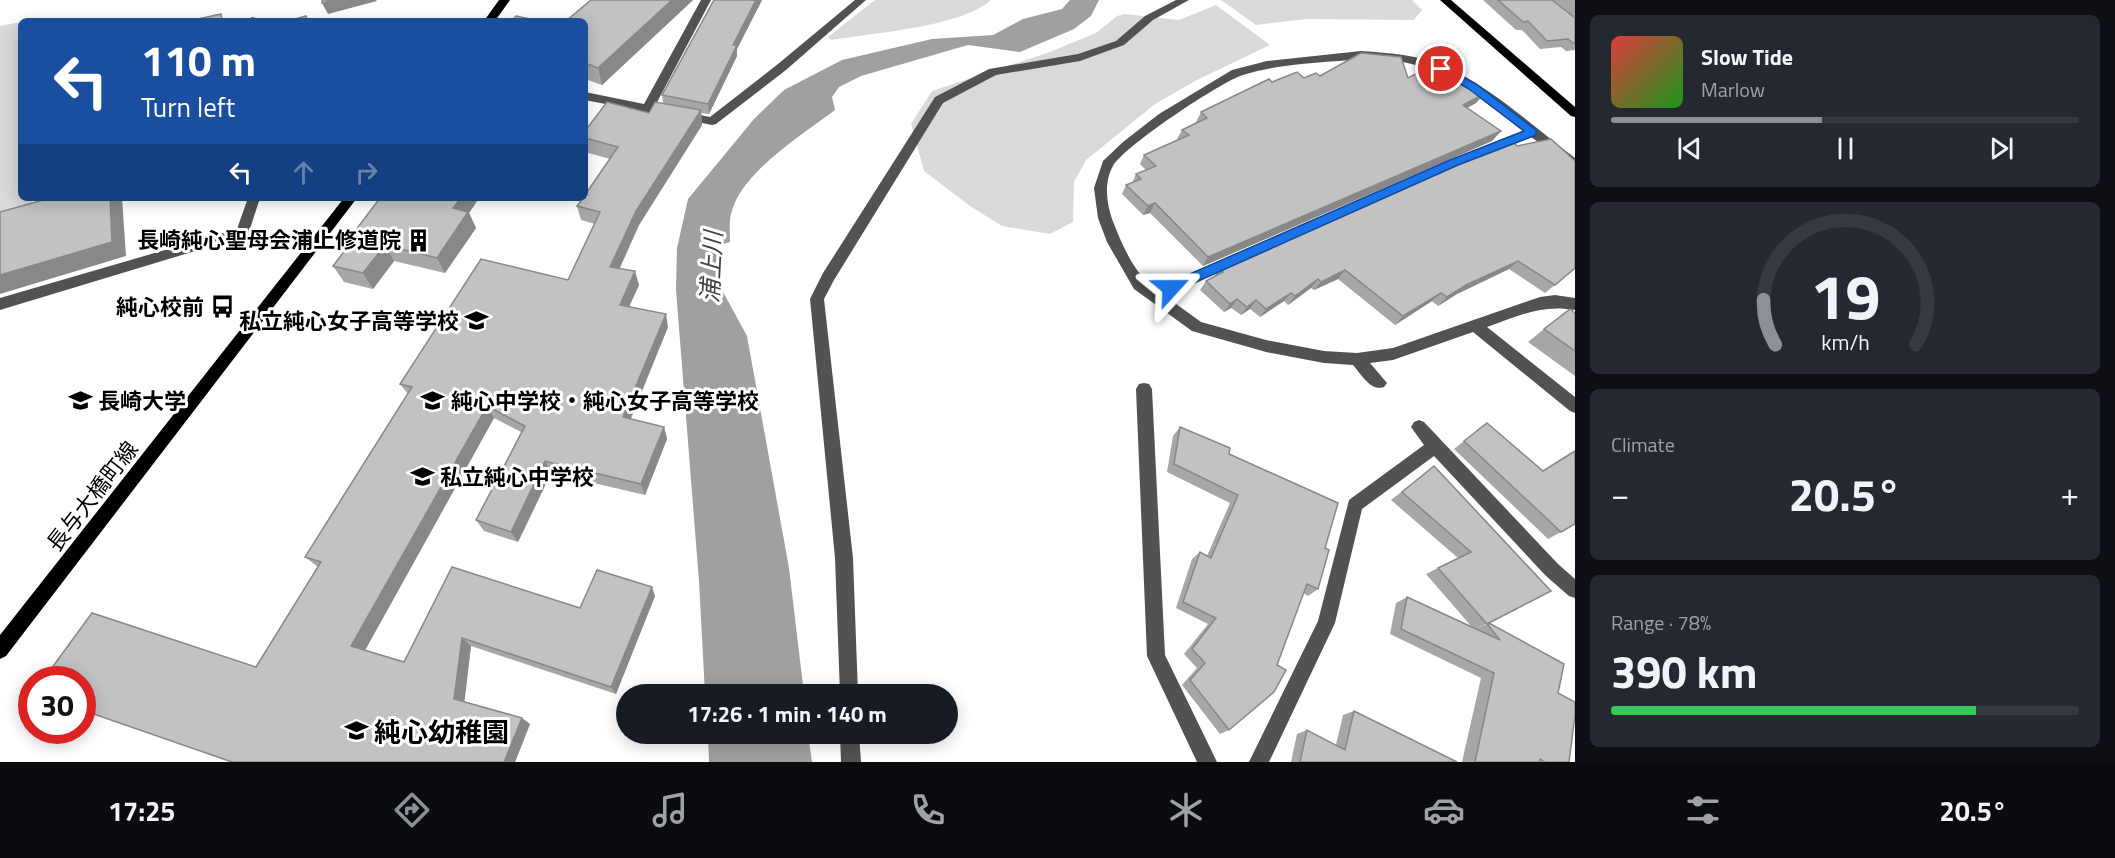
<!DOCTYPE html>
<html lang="en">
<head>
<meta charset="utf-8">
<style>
  :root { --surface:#171b24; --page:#242831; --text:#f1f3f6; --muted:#9ea1a6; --line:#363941; --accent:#8c9099 }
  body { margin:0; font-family:"Titillium Web","Noto Sans JP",sans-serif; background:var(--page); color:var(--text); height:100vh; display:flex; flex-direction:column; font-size:22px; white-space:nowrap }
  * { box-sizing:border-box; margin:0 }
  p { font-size:20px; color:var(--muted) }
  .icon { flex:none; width:33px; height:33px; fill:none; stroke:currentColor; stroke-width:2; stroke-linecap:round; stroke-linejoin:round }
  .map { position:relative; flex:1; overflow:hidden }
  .details { display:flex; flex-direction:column; gap:15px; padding:15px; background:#0d0f14; width:540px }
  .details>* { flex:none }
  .guide { position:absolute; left:18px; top:18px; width:570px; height:183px; border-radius:9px; box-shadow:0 3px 15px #0003; background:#1a4fa0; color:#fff; overflow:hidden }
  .speed { position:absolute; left:18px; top:666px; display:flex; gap:12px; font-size:30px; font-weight:700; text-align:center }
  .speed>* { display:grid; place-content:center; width:78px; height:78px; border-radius:50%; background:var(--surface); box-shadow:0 3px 15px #0003; line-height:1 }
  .speed .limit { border:9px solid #d22; background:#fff; color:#111 }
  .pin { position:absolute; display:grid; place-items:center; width:51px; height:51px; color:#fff; margin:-26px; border:3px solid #fff; border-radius:50%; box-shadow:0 2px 6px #0007 }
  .me { position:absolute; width:66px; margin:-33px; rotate:66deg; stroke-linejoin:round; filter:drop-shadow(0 0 4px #0008) }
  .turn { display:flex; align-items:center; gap:21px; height:126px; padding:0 24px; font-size:27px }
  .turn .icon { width:78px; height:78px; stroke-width:2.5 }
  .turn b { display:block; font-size:42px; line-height:51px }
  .lanes { display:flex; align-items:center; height:57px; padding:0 24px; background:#0003; justify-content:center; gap:30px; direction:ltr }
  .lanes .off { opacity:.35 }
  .big { font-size:45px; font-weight:700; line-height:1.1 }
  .details .widget { flex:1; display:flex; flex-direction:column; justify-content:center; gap:9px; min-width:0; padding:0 21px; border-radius:9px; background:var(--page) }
  .details .dial { align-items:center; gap:0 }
  .dial svg { height:156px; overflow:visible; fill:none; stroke:var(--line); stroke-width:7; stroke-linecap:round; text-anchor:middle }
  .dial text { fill:var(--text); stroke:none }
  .song { display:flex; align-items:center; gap:18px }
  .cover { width:72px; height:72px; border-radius:9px; background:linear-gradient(135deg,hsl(0 70% 55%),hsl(120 70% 35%)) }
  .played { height:6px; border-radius:3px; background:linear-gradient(90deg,var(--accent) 45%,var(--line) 45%) }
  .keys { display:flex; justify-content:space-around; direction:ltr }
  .heat { display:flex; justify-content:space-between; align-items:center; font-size:33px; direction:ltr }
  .charge { height:9px; border-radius:4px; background:linear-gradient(90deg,#34c759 78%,var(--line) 0) }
  .trip { position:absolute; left:616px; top:684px; width:342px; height:60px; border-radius:30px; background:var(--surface); box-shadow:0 3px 15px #0003; font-weight:700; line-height:60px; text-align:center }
  .tab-bar { display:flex; height:96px; justify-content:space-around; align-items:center; background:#090b0e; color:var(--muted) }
  .tab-bar .icon { width:42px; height:42px }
  .tab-bar .active { color:var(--accent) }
  .tab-bar b { font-size:27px; color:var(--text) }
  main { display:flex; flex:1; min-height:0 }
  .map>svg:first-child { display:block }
  .green { fill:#d9d9d9 }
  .water { fill:#a0a0a0 }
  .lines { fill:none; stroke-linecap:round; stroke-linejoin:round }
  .minor { fill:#525252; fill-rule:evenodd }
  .major { fill:#000; fill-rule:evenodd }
  .wall { fill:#a7a7a7 }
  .shaded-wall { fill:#888 }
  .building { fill:#c2c2c2; stroke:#888; stroke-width:1.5 }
  .route { fill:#1a73e8; stroke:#114b97; stroke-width:1.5 }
  .labels { text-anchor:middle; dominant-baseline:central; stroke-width:6; stroke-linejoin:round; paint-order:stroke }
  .poi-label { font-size:22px; font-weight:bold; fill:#000; stroke:#fff; text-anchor:end }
  .street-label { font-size:22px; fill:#000; stroke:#fff }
  .water-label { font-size:24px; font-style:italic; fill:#414141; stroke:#fff }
  .near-poi-label { font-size:27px; font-weight:bold; fill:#000; stroke:#fff; text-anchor:start }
</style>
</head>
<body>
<main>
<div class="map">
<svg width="1575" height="762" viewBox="0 0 1575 762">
  <rect width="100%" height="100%" fill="#fff"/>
  <!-- green -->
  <g class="green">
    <path d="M875 0H991C961 27 873 33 831 40L828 37Z"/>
    <polygon points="1221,0 1412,0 1422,10 1414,20 1307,19 1256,25"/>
    <polygon points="1216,5 1270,45 1197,80 1155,104 1086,160 1074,182 1073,222 1050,234 1002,226 970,206 924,171 911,124 932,91 1050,52 1096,33 1117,16 1125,14 1179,20"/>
    <polygon points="21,22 21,198 32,198 31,216 0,224 0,26"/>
  </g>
  <!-- water -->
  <g class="water">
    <path d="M1070 0H1099L1091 16 1074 29 1020 52 968 45 861 76 839 87 832 97 835 110C802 135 740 173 731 214 729 222 730 233 730 242L716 246 722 290 747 336 789 568 804 694H705L699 581 676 290 677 248 688 199 754 119 784 90 842 60 932 39 993 35 1023 19 1062 9Z"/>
    <polygon points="708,734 808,734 812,762 709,762"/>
  </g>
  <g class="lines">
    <!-- minor -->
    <g class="minor">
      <polygon points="701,0 711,0 655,106 710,117 778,64 855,0 866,0 786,70 716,124 712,125 585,100 585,92 644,104"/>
      <polygon points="1176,0 1189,0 1153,20 1124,45 1080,61 996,75 943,103 834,280 824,299 853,558 858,694 840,694 835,558 810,299 823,273 935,97 989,69 1078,54 1116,41 1145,16"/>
      <polygon points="252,17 256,18 257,21 247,21"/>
      <path d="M1361 51C1390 53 1420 55 1447 67 1493 89 1534 127 1575 158V168L1531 137 1458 166 1165 296 1201 322 1266 340 1324 351 1357 353 1393 348 1540 297 1555 295 1575 298V310C1541 304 1519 316 1487 327L1575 397V413L1570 411 1473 332 1393 360 1370 363 1387 383 1384 387C1371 392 1361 374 1353 365L1324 363 1266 352 1192 331 1134 289 1107 242 1098 218 1094 188 1103 161 1123 142 1159 114 1232 70 1267 61ZM1361 59C1375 60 1389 59 1403 62 1450 71 1486 103 1523 131L1450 160 1155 289C1135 274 1123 247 1114 224 1107 207 1103 183 1113 166 1123 147 1222 81 1243 75 1281 63 1322 63 1361 59Z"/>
      <polygon points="248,198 260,198 248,235 0,310 0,298 237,229"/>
      <polygon points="1144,383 1149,384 1152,389 1165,655 1217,762 1197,762 1147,656 1136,389 1139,384"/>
      <polygon points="1419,420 1424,422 1558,564 1575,579 1575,598 1569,596 1546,576 1434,456 1362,509 1335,623 1269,762 1249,762 1318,621 1349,500 1424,445 1411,427 1414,422"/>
      <polygon points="840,734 859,734 861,762 841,762"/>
    </g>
    <!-- major -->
    <g class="major">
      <polygon points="499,0 510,0 495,21 484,21"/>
      <polygon points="1440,0 1451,0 1575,107 1575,117 1571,116"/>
      <polygon points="344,198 357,198 6,656 0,659 0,635"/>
    </g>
  </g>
  <!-- wall -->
  <g class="wall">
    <polygon points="591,0 693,0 602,85 585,79 585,21"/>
    <polygon points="714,0 762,0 737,49 737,56 709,114 701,113 702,125 639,225 620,268 639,285 629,306 668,327 631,419 664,427 667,439 645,495 551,473 518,542 484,531 476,520 521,432 494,418 365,650 404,662 452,567 580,608 655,596 616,694 471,646 464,702 530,724 515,762 232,762 256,667 318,567 305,557 408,394 400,384 568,280 595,224 581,220 577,206 610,159 585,152 585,131 649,113 663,103 662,95"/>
    <polygon points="1483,0 1552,0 1575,18 1575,50 1566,51 1561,47 1540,49 1522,30 1516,30"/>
    <polygon points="1553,0 1575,0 1575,18"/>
    <polygon points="1320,76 1408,78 1484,94 1476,103 1467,108 1501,131 1492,141 1203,266 1150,213 1143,215 1122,194 1126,185 1132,183 1136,174 1146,170 1140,164 1144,155 1178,140 1177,139 1182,130 1197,122 1196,122 1201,112 1272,82"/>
    <polygon points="1512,141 1575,269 1545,293 1509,269 1457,294 1438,306 1432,301 1395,325 1338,279 1314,290 1311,288 1288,305 1284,301 1260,317 1250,309 1241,315 1231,308 1224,312 1200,290 1206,281 1214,277 1219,268"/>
    <polygon points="380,198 479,198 469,213 476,228 445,273 394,261 373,289 344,282 333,266 354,239 352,235"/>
    <polygon points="1575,313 1575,376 1528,342 1544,329"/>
    <polygon points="1487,423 1543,471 1561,532 1548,539 1454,449"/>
    <polygon points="1180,427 1229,454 1325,548 1318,589 1308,596 1303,593 1229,730 1220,734 1182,685 1197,668 1184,654 1208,624 1176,608 1192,559 1200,552 1207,556 1230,503 1167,472 1173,436"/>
    <polygon points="1434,466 1551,591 1476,629 1489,623 1558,693 1569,762 1462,762 1481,678 1390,634 1396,603 1407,597 1471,626 1426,574 1458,558 1391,500"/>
    <polygon points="1354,711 1457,762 1291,762 1297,734 1307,730 1336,745 1343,715"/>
  </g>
  <!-- shaded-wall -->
  <g class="shaded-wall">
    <polygon points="335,0 376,0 377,1 328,14 322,3"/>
    <polygon points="672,0 693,0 602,85 598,68"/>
    <polygon points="756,0 762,0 737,49 737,56 709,114 708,104 733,45"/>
    <polygon points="1484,94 1476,103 1456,114 1463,105"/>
    <polygon points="701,110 702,125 639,225 614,280 610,267 636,211"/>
    <polygon points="1501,131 1492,141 1203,266 1208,257"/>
    <polygon points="110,198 122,198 126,256 0,294 0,275"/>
    <polygon points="461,198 479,198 469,213 476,228 445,273 437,258 453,208"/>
    <polygon points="1155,203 1150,213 1143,215 1148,206"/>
    <polygon points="385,245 394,261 373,289 363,273"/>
    <polygon points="1518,261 1509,269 1457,294 1438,306 1447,297 1466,285"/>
    <polygon points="1345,270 1338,279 1314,290 1321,282"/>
    <polygon points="635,271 639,285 624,318 620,305"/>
    <polygon points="1318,279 1311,288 1288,305 1295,296"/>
    <polygon points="1291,293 1284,301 1260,317 1266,309"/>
    <polygon points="1441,293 1432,301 1395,325 1403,316"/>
    <polygon points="1237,299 1231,308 1224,312 1230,304"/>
    <polygon points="1256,300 1250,309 1241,315 1247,307"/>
    <polygon points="666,314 668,327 626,429 623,417"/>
    <polygon points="487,406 494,418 363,654 351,646"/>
    <polygon points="664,427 667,439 645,495 641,484"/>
    <polygon points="545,461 551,473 518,542 511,532"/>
    <polygon points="652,587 655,596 616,694 611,687"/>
    <polygon points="462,638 471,646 464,706 454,699"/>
    <polygon points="522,718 530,724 515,762 504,762"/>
  </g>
  <!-- building -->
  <g class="building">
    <polygon points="322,0 335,0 322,3"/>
    <polygon points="591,0 672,0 598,68 585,63 585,21 566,21"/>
    <polygon points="714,0 756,0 733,45 737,45 708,104 662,95"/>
    <polygon points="1498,0 1552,0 1575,18 1575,43 1573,43 1568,39 1547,41 1528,21 1523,22"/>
    <polygon points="221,14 222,21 189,21"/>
    <polygon points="306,16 308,21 288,21"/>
    <polygon points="516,16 539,21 512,21"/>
    <polygon points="1361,53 1401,57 1408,78 1436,63 1484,94 1463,105 1501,131 1208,257 1155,203 1148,206 1126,185 1141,179 1136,174 1156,166 1144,155 1189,135 1182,130 1207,118 1201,112 1269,79 1272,82 1297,72 1304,78 1316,73 1320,76"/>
    <polygon points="607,102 649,113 655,102 701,110 636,211 610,267 635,271 620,305 666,314 623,417 664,427 641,484 545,461 511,532 476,520 525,426 487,406 351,646 404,662 452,567 580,608 597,570 652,587 611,687 462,638 454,699 522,718 504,762 232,762 82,710 82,680 43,680 92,613 256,667 321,562 305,557 412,387 400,384 481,259 568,280 600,212 577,206 583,198 585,198 585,195 618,147 585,138 585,131"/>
    <polygon points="1551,139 1575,161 1575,268 1555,285 1518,261 1466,285 1447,297 1441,293 1403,316 1345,270 1321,282 1318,279 1295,296 1291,293 1266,309 1256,300 1247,307 1237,299 1230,304 1206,281 1223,272 1219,268 1512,141 1517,146"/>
    <polygon points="50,198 110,198 112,242 0,275 0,212"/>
    <polygon points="380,198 461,198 453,208 468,212 437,258 385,245 363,273 333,266 356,236 352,235"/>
    <polygon points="1570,309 1575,313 1575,351 1544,329"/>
    <polygon points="1487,423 1543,471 1575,451 1575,524 1561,532 1464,441"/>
    <polygon points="1180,427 1230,448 1229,454 1338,503 1325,548 1329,550 1318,589 1307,584 1277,665 1286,670 1274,692 1229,730 1190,680 1205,663 1192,649 1216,618 1183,602 1200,552 1211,558 1238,495 1174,464"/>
    <polygon points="1434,466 1551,591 1487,624 1438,568 1471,552 1402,492"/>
    <polygon points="1407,597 1500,640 1488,625 1489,623 1564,664 1558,693 1575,702 1575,715 1569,762 1545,762 1540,759 1540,762 1475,762 1494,673 1401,629"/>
    <polygon points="1354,711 1457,762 1300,762 1307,730 1345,750"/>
  </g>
  <!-- route -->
  <polygon class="route" points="1441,66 1476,84 1536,130 1536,135 1458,165 1176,291 1167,291 1165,288 1167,284 1450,160 1524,131 1469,89 1438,71 1436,69"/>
  <!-- icons -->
  <defs>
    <symbol id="building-bare" viewBox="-9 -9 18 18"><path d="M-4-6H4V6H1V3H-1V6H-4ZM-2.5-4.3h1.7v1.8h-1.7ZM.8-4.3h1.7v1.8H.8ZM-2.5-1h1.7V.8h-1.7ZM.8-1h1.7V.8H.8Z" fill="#000" stroke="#fff" stroke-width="2.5" paint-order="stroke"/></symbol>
    <symbol id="bus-bare" viewBox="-9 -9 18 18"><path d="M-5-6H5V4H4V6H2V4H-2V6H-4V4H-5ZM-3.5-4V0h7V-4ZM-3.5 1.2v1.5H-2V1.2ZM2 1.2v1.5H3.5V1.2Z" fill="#000" stroke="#fff" stroke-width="2.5" paint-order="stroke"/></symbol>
    <symbol id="school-bare" viewBox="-9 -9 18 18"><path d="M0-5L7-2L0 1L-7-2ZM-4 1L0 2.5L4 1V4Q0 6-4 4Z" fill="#000" stroke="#fff" stroke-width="2.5" paint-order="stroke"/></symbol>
    <symbol id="university-bare" viewBox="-9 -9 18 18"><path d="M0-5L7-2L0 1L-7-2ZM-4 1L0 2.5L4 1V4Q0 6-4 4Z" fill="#000" stroke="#fff" stroke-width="2.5" paint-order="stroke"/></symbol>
  </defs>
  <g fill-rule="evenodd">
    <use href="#building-bare" x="402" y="224" width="33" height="33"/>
    <use href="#bus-bare" x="206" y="290" width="33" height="33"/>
    <use href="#school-bare" x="460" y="304" width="33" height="33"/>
    <use href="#university-bare" x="64" y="384" width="33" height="33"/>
    <use href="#university-bare" x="416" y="384" width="33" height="33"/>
    <use href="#school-bare" x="406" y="460" width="33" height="33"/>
    <use href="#school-bare" x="340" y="714" width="33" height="33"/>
  </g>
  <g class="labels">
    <!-- poi labels -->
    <g class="poi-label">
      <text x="401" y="240">長崎純心聖母会浦上修道院</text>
      <text x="204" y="307">純心校前</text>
      <text x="459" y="321">私立純心女子高等学校</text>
      <text x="98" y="401" text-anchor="start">長崎大学</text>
      <text x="451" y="401" text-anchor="start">純心中学校・純心女子高等学校</text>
      <text x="440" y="477" text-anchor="start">私立純心中学校</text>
    </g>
    <!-- street labels -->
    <g class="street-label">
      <text transform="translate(92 496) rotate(-52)">長与大橋町線</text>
    </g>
    <!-- water labels -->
    <g class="water-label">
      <text transform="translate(711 267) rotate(-87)">浦上川</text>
    </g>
    <!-- near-poi labels -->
    <g class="near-poi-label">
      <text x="374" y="731">純心幼稚園</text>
    </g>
  </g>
</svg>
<div class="speed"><div class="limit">30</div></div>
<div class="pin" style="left:1441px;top:69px;background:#d93025"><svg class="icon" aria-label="arrive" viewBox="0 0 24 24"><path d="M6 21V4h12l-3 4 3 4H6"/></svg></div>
<svg class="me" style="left:1171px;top:288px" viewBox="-20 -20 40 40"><path d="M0-17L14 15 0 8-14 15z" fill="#1a73e8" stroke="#fff" stroke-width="4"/></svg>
<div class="trip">17:26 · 1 min · 140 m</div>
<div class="guide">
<div class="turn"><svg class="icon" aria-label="left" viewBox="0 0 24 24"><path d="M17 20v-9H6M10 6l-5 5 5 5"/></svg><div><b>110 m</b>Turn left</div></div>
<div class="lanes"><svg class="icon" aria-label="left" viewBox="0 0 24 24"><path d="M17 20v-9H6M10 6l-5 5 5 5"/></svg><svg class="icon off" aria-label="ahead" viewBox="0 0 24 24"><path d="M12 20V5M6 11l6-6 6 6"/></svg><svg class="icon off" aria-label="right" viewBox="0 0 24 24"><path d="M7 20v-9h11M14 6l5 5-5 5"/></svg></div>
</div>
</div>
<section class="details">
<div class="widget">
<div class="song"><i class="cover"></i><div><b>Slow Tide</b><p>Marlow</p></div></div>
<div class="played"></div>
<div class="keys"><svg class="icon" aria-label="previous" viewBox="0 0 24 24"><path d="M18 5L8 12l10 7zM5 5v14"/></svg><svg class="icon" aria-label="pause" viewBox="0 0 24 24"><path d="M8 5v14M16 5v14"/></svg><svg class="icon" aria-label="next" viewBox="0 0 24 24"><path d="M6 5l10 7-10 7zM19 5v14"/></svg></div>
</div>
<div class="widget dial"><svg viewBox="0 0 100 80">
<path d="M14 69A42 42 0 1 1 86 69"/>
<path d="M14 69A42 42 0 0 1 8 46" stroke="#8c9099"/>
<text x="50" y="56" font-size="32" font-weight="700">19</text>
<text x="50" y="72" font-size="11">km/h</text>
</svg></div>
<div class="widget"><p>Climate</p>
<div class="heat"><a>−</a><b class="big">20.5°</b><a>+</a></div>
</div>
<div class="widget"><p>Range · 78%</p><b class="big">390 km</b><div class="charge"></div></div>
</section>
</main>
<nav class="tab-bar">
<b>17:25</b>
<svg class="icon active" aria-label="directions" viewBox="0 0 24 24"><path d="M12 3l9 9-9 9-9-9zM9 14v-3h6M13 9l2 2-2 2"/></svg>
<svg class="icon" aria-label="music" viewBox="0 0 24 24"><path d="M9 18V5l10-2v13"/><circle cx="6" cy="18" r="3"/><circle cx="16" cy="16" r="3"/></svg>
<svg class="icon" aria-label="phone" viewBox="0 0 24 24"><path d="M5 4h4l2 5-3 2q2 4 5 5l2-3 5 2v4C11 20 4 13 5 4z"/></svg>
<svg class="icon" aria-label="climate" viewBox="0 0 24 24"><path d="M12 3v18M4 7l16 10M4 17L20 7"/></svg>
<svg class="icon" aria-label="car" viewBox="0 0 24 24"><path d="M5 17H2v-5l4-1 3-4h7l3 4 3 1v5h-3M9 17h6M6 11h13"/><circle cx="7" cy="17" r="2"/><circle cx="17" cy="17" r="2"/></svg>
<svg class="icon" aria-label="filters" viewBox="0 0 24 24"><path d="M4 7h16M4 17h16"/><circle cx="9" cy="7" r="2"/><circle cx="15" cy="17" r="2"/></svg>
<b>20.5°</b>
</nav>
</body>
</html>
